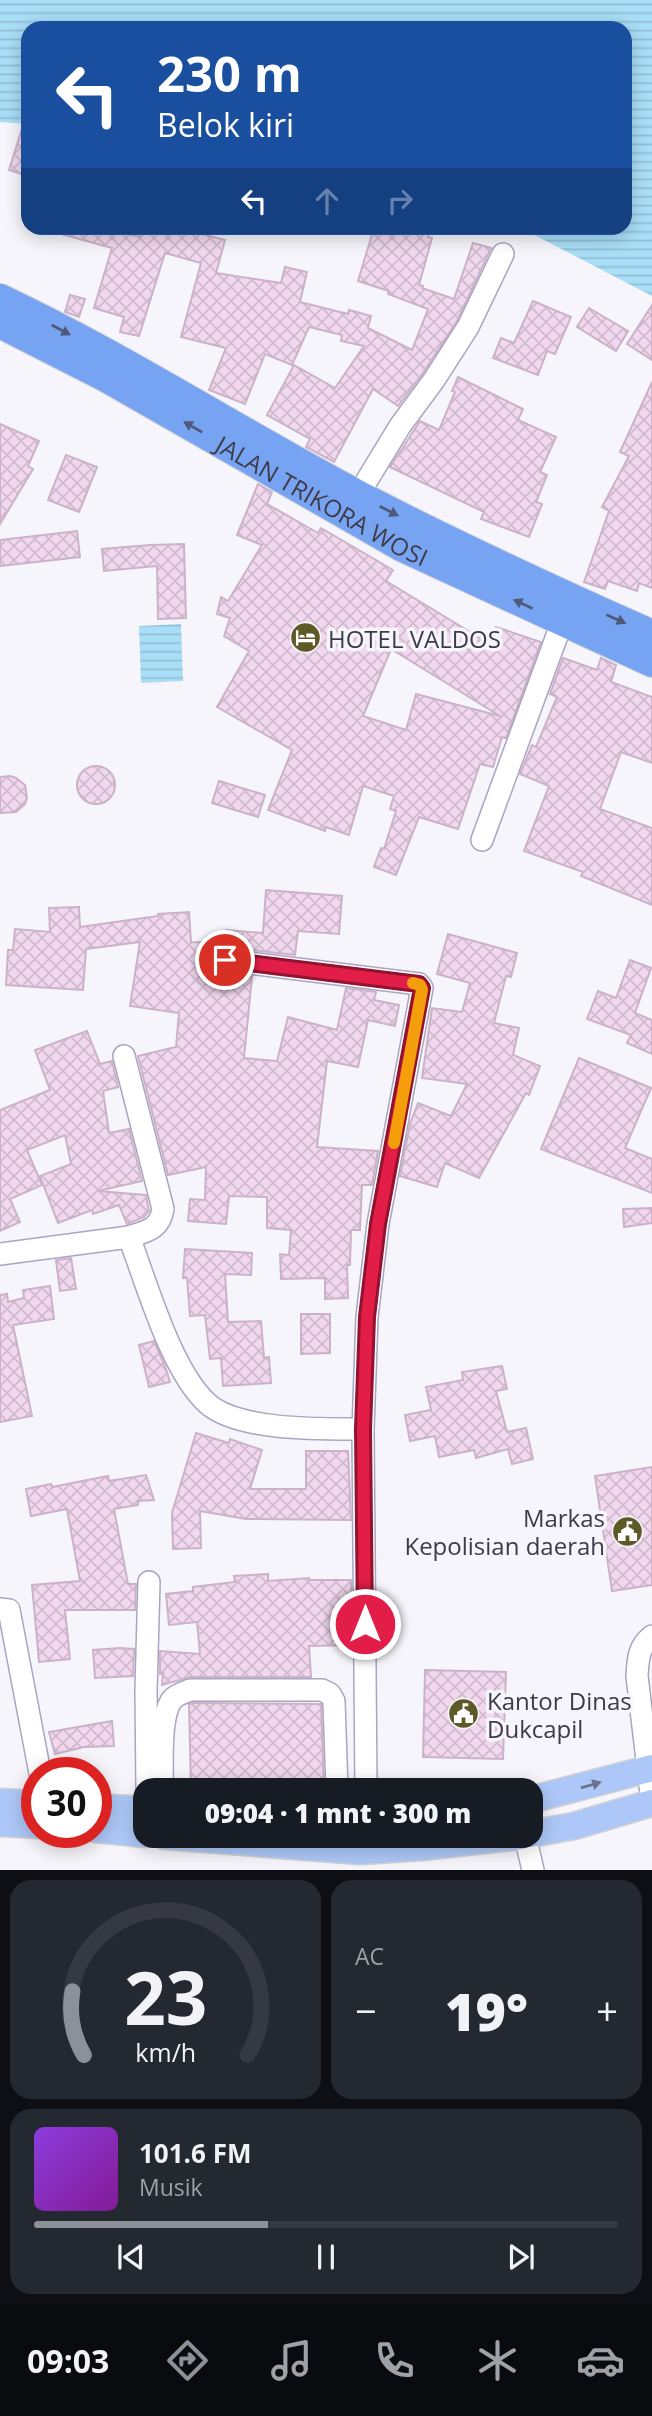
<!DOCTYPE html>
<html lang="id">
<head>
<meta charset="utf-8">
<style>
  :root { --surface:#171b24; --page:#242831; --text:#f1f3f6; --muted:#9ea1a6; --line:#363941; --accent:#8c9099 }
  body { margin:0; font-family:"Open Sans",sans-serif; background:var(--page); color:var(--text); height:100vh; display:flex; flex-direction:column; font-size:26px; white-space:nowrap }
  * { box-sizing:border-box; margin:0 }
  p { font-size:23px; color:var(--muted) }
  .icon { flex:none; width:38px; height:38px; fill:none; stroke:currentColor; stroke-width:2; stroke-linecap:round; stroke-linejoin:round }
  .map { position:relative; height:1870px; overflow:hidden }
  .side { display:flex; flex-direction:column; gap:10px; padding:10px; background:#0d0f14; flex:1 }
  .side>* { flex:none }
  .hud { position:absolute; left:21px; top:21px; width:611px; height:214px; border-radius:21px; box-shadow:0 4px 18px #0003; background:#1a4fa0; color:#fff; overflow:hidden }
  .speed { position:absolute; left:21px; top:1757px; display:flex; gap:14px; font-size:35px; font-weight:700; text-align:center }
  .speed>* { display:grid; place-content:center; width:91px; height:91px; border-radius:50%; background:var(--surface); box-shadow:0 4px 18px #0003; line-height:1 }
  .speed .limit { border:10px solid #d22; background:#fff; color:#111 }
  .pin { position:absolute; display:grid; place-items:center; width:60px; height:60px; color:#fff; margin:-30px; border:4px solid #fff; border-radius:50%; box-shadow:0 2px 7px #0007 }
  .me { position:absolute; width:77px; margin:-38px; rotate:0deg; stroke-linejoin:round; filter:drop-shadow(0 0 5px #0008) }
  .turn { display:flex; align-items:center; gap:24px; height:147px; padding:0 21px; font-size:32px }
  .turn .icon { width:91px; height:91px; stroke-width:2.5 }
  .turn b { display:block; font-size:49px; line-height:60px }
  .lanes { display:flex; align-items:center; height:66px; padding:0 21px; background:#0003; justify-content:center; gap:35px; direction:ltr }
  .lanes .off { opacity:.35 }
  .big { font-size:52px; font-weight:800; line-height:1.1 }
  .side .card { flex:1; display:flex; flex-direction:column; justify-content:center; gap:10px; min-width:0; padding:0 24px; border-radius:21px; background:var(--page) }
  .side .dial { align-items:center; gap:0 }
  .dial svg { height:182px; overflow:visible; fill:none; stroke:var(--line); stroke-width:7; stroke-linecap:round; text-anchor:middle }
  .dial text { fill:var(--text); stroke:none }
  .song { display:flex; align-items:center; gap:21px }
  .cover { width:84px; height:84px; border-radius:10px; background:linear-gradient(135deg,hsl(270 70% 55%),hsl(290 70% 35%)) }
  .played { height:7px; border-radius:4px; background:linear-gradient(90deg,var(--accent) 40%,var(--line) 40%) }
  .keys { display:flex; justify-content:space-around; direction:ltr }
  .heat { display:flex; justify-content:space-between; align-items:center; font-size:38px; direction:ltr }
  .side .tiles { flex:1; display:grid; gap:10px; grid-template-columns:1fr 1fr }
  .card:last-child { grid-column:span 2 }
  .trip { position:absolute; left:133px; top:1778px; width:410px; height:70px; border-radius:21px; background:var(--surface); box-shadow:0 4px 18px #0003; font-weight:800; line-height:70px; text-align:center }
  .menu { display:flex; height:112px; justify-content:space-around; align-items:center; background:#090b0e; color:var(--muted) }
  .menu .icon { width:49px; height:49px }
  .menu .on { color:var(--accent) }
  .menu b { font-size:32px; color:var(--text) }
  .map>svg:first-child { display:block }
  .water { fill:url(#water-rules) }
  .building { fill:url(#building-cross-hatch); stroke:#cbb2c8; stroke-width:2; fill-rule:evenodd }
  .lines { fill:none; stroke-linecap:round; stroke-linejoin:round }
  .minor-casing { stroke:#aba5c1; stroke-width:24 }
  .major-casing { stroke:#d1d0d3; stroke-width:29 }
  .highway-casing { stroke:#d1d0d3; stroke-width:32 }
  .minor { stroke:#fff; stroke-width:21 }
  .major { stroke:#adc8f8; stroke-width:26 }
  .highway { stroke:#77a3f3; stroke-width:30 }
  .oneway { fill:#4f5a7b }
  .oneway2 { fill:#6a738e }
  .route-casing { stroke:#92132f; stroke-width:18 }
  .route { stroke:#e11d48; stroke-width:12 }
  .slow { stroke:#f59e0b; stroke-width:12 }
  .labels { text-anchor:middle; dominant-baseline:central; stroke-width:7; stroke-linejoin:round; paint-order:stroke }
  .street-label { font-size:24px; fill:#3e3b47; stroke:#f6f5fb }
  .poi-label { font-size:24px; fill:#3e3b47; stroke:#f6f5fb; text-anchor:start }
</style>
</head>
<body>
<div class="map">
<svg width="652" height="1870" viewBox="0 0 652 1870">
  <defs>
    <pattern id="water-rules" width="6" height="5" patternUnits="userSpaceOnUse" patternTransform="scale(1.75)"><rect width="6" height="5" fill="#a9def7"/><path d="M0 2.5h6" fill="none" stroke="#92bfd5"/></pattern>
    <pattern id="building-cross-hatch" width="8" height="8" patternUnits="userSpaceOnUse" patternTransform="scale(1.75)"><rect width="8" height="8" fill="#f1d8ee"/><path d="M0 0l8 8M0 8l8-8" fill="none" stroke="#d0bacd"/></pattern>
  </defs>
  <rect width="100%" height="100%" fill="#f6f5fb"/>
  <!-- water -->
  <g class="water">
    <polygon points="0,0 652,0 652,296 521,228 625,228 625,28 28,28 28,124 0,122"/>
    <polygon points="181,624 183,681 141,683 139,626"/>
  </g>
  <!-- building -->
  <g class="building">
    <polygon points="25,119 28,120 28,176 9,170"/>
    <polygon points="54,228 106,228 140,237 142,228 179,228 225,240 216,273 281,283 285,267 307,272 300,302 348,314 349,310 371,316 368,328 412,350 428,309 388,294 389,291 358,281 374,228 431,228 428,237 432,238 419,285 423,286 422,288 454,299 473,243 491,248 457,321 423,373 398,406 373,389 334,462 306,447 310,439 267,415 294,365 335,388 364,346 341,341 342,335 309,327 292,365 265,354 245,404 209,390 226,348 181,337 201,263 165,253 139,336 120,332 124,317 94,308 112,248 54,232"/>
    <polygon points="70,295 85,299 79,317 65,312"/>
    <polygon points="533,301 571,317 555,354 547,351 538,375 493,358 501,338 514,343"/>
    <polygon points="652,305 652,360 627,344"/>
    <polygon points="589,308 628,331 616,351 577,327"/>
    <polygon points="458,377 523,409 518,420 556,437 540,472 547,475 536,502 542,504 529,537 481,519 484,512 390,467 420,421 439,430 455,392 452,391"/>
    <polygon points="652,382 652,588 639,583 637,591 608,581 605,589 584,582 609,511 602,507 629,456 620,452"/>
    <polygon points="0,424 39,441 28,466 33,469 0,524"/>
    <polygon points="66,455 97,467 79,512 48,500"/>
    <path d="M258 484 272 492 267 504 318 533 321 528 393 570 386 581 490 644 496 627 541 642 506 738 502 737 493 767 480 764 458 829 419 817 396 875 374 867 381 848 384 849 396 811 390 809 394 796 363 786 349 835 326 827 325 831 268 810 292 750 217 707 249 651 224 636 230 618 217 614 221 597 228 601 262 545 237 535ZM391 649 500 716 416 694 406 730 363 716Z"/>
    <polygon points="77,531 80,557 0,566 0,540"/>
    <polygon points="184,544 186,618 158,619 157,566 104,571 102,549 150,545"/>
    <polygon points="563,658 597,670 601,658 616,665 611,682 652,697 652,763 621,752 600,809 652,828 652,905 581,876 583,872 524,851 549,786 520,774 532,745 536,747 557,697 550,694"/>
    <circle cx="96" cy="785" r="19"/>
    <polygon points="10,776 16,778 25,785 27,798 25,804 16,812 0,813 0,777"/>
    <polygon points="219,781 265,795 258,817 212,803"/>
    <polygon points="266,890 342,896 339,934 298,931 295,955 227,947 215,952 212,959 218,971 252,977 244,1058 277,1061 288,1017 337,1030 346,988 376,992 374,1000 399,1005 395,1026 368,1020 358,1067 327,1061 317,1147 378,1151 372,1185 362,1185 360,1230 351,1230 350,1265 347,1265 348,1298 325,1299 325,1278 281,1279 280,1254 289,1255 291,1230 267,1228 267,1197 229,1196 226,1224 188,1221 190,1199 205,1200 206,1167 168,1175 138,1056 176,1047 179,1013 130,1006 140,942 86,949 83,990 6,985 8,950 13,950 15,929 50,932 49,908 79,907 80,927 158,916 158,914 189,912 191,942 225,943 226,930 263,933"/>
    <polygon points="448,934 517,953 511,977 506,976 494,1023 519,1028 513,1055 540,1066 529,1095 526,1093 479,1178 445,1163 437,1187 400,1176 410,1124 418,1103 451,1116 467,1084 422,1078 432,1008 462,1012 470,983 437,974"/>
    <polygon points="630,960 651,968 635,1013 652,1020 652,1054 627,1043 631,1035 587,1019 598,991 616,998"/>
    <polygon points="87,1031 100,1064 112,1061 118,1087 103,1091 109,1133 129,1129 142,1181 98,1191 146,1195 149,1211 144,1217 127,1224 119,1205 93,1214 92,1210 58,1223 40,1176 71,1164 65,1135 27,1150 42,1185 10,1199 20,1222 0,1231 0,1110 50,1090 35,1050"/>
    <polygon points="579,1058 651,1088 625,1148 652,1159 652,1193 541,1149"/>
    <polygon points="652,1208 652,1223 624,1227 623,1209"/>
    <polygon points="185,1249 252,1253 251,1275 225,1274 228,1322 261,1321 264,1358 269,1357 271,1383 223,1386 221,1358 210,1359 205,1315 190,1316 187,1278 183,1278"/>
    <polygon points="71,1258 76,1289 60,1291 56,1260"/>
    <polygon points="50,1286 54,1319 13,1325 32,1416 0,1422 0,1295 7,1294 8,1302 24,1298 23,1290"/>
    <polygon points="301,1314 330,1314 330,1353 301,1354"/>
    <polygon points="154,1341 165,1366 170,1382 149,1387 139,1345"/>
    <polygon points="502,1366 507,1389 496,1391 507,1432 526,1428 533,1459 512,1464 508,1449 476,1458 474,1450 439,1457 435,1436 410,1441 405,1415 431,1410 426,1387 463,1380 462,1372"/>
    <polygon points="196,1433 229,1443 230,1439 262,1450 250,1489 306,1489 306,1451 348,1451 351,1520 246,1519 200,1511 201,1548 173,1549 172,1513"/>
    <polygon points="652,1467 652,1585 612,1591 595,1476"/>
    <polygon points="146,1475 154,1500 138,1501 138,1505 114,1509 128,1584 136,1584 135,1610 65,1610 70,1659 39,1662 32,1585 80,1581 67,1509 31,1516 26,1489 51,1484 52,1487 108,1476 109,1481"/>
    <polygon points="268,1574 268,1581 309,1578 309,1580 351,1580 352,1645 309,1646 311,1677 190,1677 162,1685 163,1673 160,1674 160,1651 200,1654 197,1622 169,1625 166,1594 193,1591 193,1587 235,1582 234,1576"/>
    <polygon points="120,1648 134,1649 133,1676 95,1678 93,1650"/>
    <polygon points="425,1670 506,1672 503,1759 423,1757"/>
    <polygon points="193,1703 321,1704 324,1790 191,1790 189,1704"/>
    <polygon points="112,1721 114,1746 84,1747 55,1754 49,1732"/>
  </g>
  <g class="lines">
    <defs>
      <g id="minor">
        <polyline points="358,495 400,426 434,380 468,327 503,254"/>
        <polyline points="482,840 562,622"/>
        <polyline points="225,960 419,984 422,988 378,1224 367,1317 363,1429"/>
        <path d="M124 1056 163 1209C160 1229 147 1231 129 1237"/>
        <path d="M0 1254 129 1237C147 1284 171 1371 208 1404 239 1431 323 1429 363 1429L366 1790"/>
        <polyline points="0,1609 9,1610 40,1773"/>
        <path d="M652 1636C638 1647 638 1660 637 1676L652 1802"/>
        <polyline points="147,1790 146,1690 149,1582"/>
        <path d="M162 1790C163 1768 159 1720 171 1701 175 1695 183 1693 190 1690H322L330 1694 334 1701 337 1790"/>
        <polyline points="525,1836 533,1870"/>
      </g>
      <g id="major">
        <polyline points="530,1800 652,1768"/>
        <polyline points="0,1802 37,1804"/>
        <polyline points="96,1807 145,1810"/>
        <polyline points="0,1823 37,1825"/>
        <polyline points="96,1829 145,1834"/>
        <polyline points="530,1834 574,1826 652,1803"/>
        <polyline points="165,1836 360,1851 422,1847 521,1836"/>
      </g>
      <g id="highway">
        <path d="M0 299C123 357 238 432 359 496 455 546 553 591 652 635"/>
        <path id="s1" d="M0 323 108 378 403 547 652 662"/>
      </g>
    </defs>
    <!-- minor casing -->
    <use href="#minor" class="minor-casing"/>
    <!-- major casing -->
    <use href="#major" class="major-casing"/>
    <!-- highway casing -->
    <use href="#highway" class="highway-casing"/>
    <!-- minor -->
    <use href="#minor" class="minor"/>
    <!-- major -->
    <use href="#major" class="major"/>
    <!-- highway -->
    <use href="#highway" class="highway"/>
  </g>
  <!-- one-way arrows -->
  <defs><path id="oneway-solid" d="M-6-.8H1V-3.2L6.5 0L1 3.2V.8H-6Z" transform="scale(1.75)"/></defs>
  <g class="oneway">
    <use href="#oneway-solid" transform="translate(61 330) rotate(28)"/>
    <use href="#oneway-solid" transform="translate(193 427) rotate(-150)"/>
    <use href="#oneway-solid" transform="translate(389 511) rotate(27)"/>
    <use href="#oneway-solid" transform="translate(523 604) rotate(-155)"/>
    <use href="#oneway-solid" transform="translate(616 619) rotate(24)"/>
  </g>
  <use class="oneway2" href="#oneway-solid" transform="translate(591 1785) rotate(-16)"/>
  <g class="lines">
    <defs>
      <polyline id="route" points="225,960 419,984 422,988 378,1224 367,1317 363,1429 365,1624"/>
    </defs>
    <!-- route casing -->
    <use href="#route" class="route-casing"/>
    <!-- route -->
    <use href="#route" class="route"/>
    <!-- slow -->
    <polyline class="slow" points="394,1143 422,990 420,985 413,983"/>
  </g>
  <!-- icons -->
  <defs>
    <symbol id="hotel-disc" viewBox="-11 -11 22 22"><circle r="9.5" fill="#5d5a27" stroke="#f6f5fb"/><path d="M-6-4.5h1.5V1H6V5H4.5V3h-9V5H-6ZM-4 0a1.8 1.8 0 1 1 3.6 0ZM.5 0V-2.5h3Q6-2.5 6 0Z" fill="#fff"/></symbol>
    <symbol id="civic-disc" viewBox="-11 -11 22 22"><circle r="9.5" fill="#5d5a27" stroke="#f6f5fb"/><path d="M-.6-6.5H3V-4.5H.6V-3L4-1V1h2V6H-6V1h2V-1L-.6-3ZM-1.2 2.5V6h2.4V2.5Z" fill="#fff"/></symbol>
  </defs>
  <g fill-rule="evenodd">
    <use href="#hotel-disc" x="288" y="620" width="35" height="35"/>
    <use href="#civic-disc" x="610" y="1514" width="35" height="35"/>
    <use href="#civic-disc" x="446" y="1696" width="35" height="35"/>
  </g>
  <g class="labels">
    <!-- street labels -->
    <g class="street-label">
      <text stroke="none"><textPath href="#s1" startOffset="368">JALAN TRIKORA WOSI</textPath></text>
    </g>
    <!-- poi labels -->
    <g class="poi-label">
      <text x="328" y="638">HOTEL VALDOS</text>
      <text x="605" y="1517" text-anchor="end">Markas<tspan x="605" dy="28">Kepolisian daerah</tspan></text>
      <text x="487" y="1700">Kantor Dinas<tspan x="487" dy="28">Dukcapil</tspan></text>
    </g>
  </g>
</svg>
<div class="speed"><div class="limit">30</div></div>
<div class="pin" style="left:225px;top:960px;background:#d93025"><svg class="icon" aria-label="arrive" viewBox="0 0 24 24"><path d="M6 21V4h12l-3 4 3 4H6"/></svg></div>
<svg class="me" style="left:365px;top:1624px" viewBox="-20 -20 40 40"><circle r="17" fill="#e11d48" stroke="#fff" stroke-width="3"/><path d="M0-11L8 9 0 5-8 9z" fill="#fff"/></svg>
<div class="trip">09:04 · 1 mnt · 300 m</div>
<div class="hud">
<div class="turn"><svg class="icon" aria-label="left" viewBox="0 0 24 24"><path d="M17 20v-9H6M10 6l-5 5 5 5"/></svg><div><b>230 m</b>Belok kiri</div></div>
<div class="lanes"><svg class="icon" aria-label="left" viewBox="0 0 24 24"><path d="M17 20v-9H6M10 6l-5 5 5 5"/></svg><svg class="icon off" aria-label="ahead" viewBox="0 0 24 24"><path d="M12 20V5M6 11l6-6 6 6"/></svg><svg class="icon off" aria-label="right" viewBox="0 0 24 24"><path d="M7 20v-9h11M14 6l5 5-5 5"/></svg></div>
</div>
</div>
<section class="side">
<div class="tiles">
<div class="card dial"><svg viewBox="0 0 100 80">
<path d="M14 69A42 42 0 1 1 86 69"/>
<path d="M14 69A42 42 0 0 1 9 41" stroke="#8c9099"/>
<text x="50" y="56" font-size="32" font-weight="700">23</text>
<text x="50" y="72" font-size="11">km/h</text>
</svg></div>
<div class="card"><p>AC</p>
<div class="heat"><a>−</a><b class="big">19°</b><a>+</a></div>
</div>
<div class="card">
<div class="song"><i class="cover"></i><div><b>101.6 FM</b><p>Musik</p></div></div>
<div class="played"></div>
<div class="keys"><svg class="icon" aria-label="previous" viewBox="0 0 24 24"><path d="M18 5L8 12l10 7zM5 5v14"/></svg><svg class="icon" aria-label="pause" viewBox="0 0 24 24"><path d="M8 5v14M16 5v14"/></svg><svg class="icon" aria-label="next" viewBox="0 0 24 24"><path d="M6 5l10 7-10 7zM19 5v14"/></svg></div>
</div>
</div>
</section>
<nav class="menu">
<b>09:03</b>
<svg class="icon on" aria-label="directions" viewBox="0 0 24 24"><path d="M12 3l9 9-9 9-9-9zM9 14v-3h6M13 9l2 2-2 2"/></svg>
<svg class="icon" aria-label="music" viewBox="0 0 24 24"><path d="M9 18V5l10-2v13"/><circle cx="6" cy="18" r="3"/><circle cx="16" cy="16" r="3"/></svg>
<svg class="icon" aria-label="phone" viewBox="0 0 24 24"><path d="M5 4h4l2 5-3 2q2 4 5 5l2-3 5 2v4C11 20 4 13 5 4z"/></svg>
<svg class="icon" aria-label="climate" viewBox="0 0 24 24"><path d="M12 3v18M4 7l16 10M4 17L20 7"/></svg>
<svg class="icon" aria-label="car" viewBox="0 0 24 24"><path d="M5 17H2v-5l4-1 3-4h7l3 4 3 1v5h-3M9 17h6M6 11h13"/><circle cx="7" cy="17" r="2"/><circle cx="17" cy="17" r="2"/></svg>
</nav>
</body>
</html>
